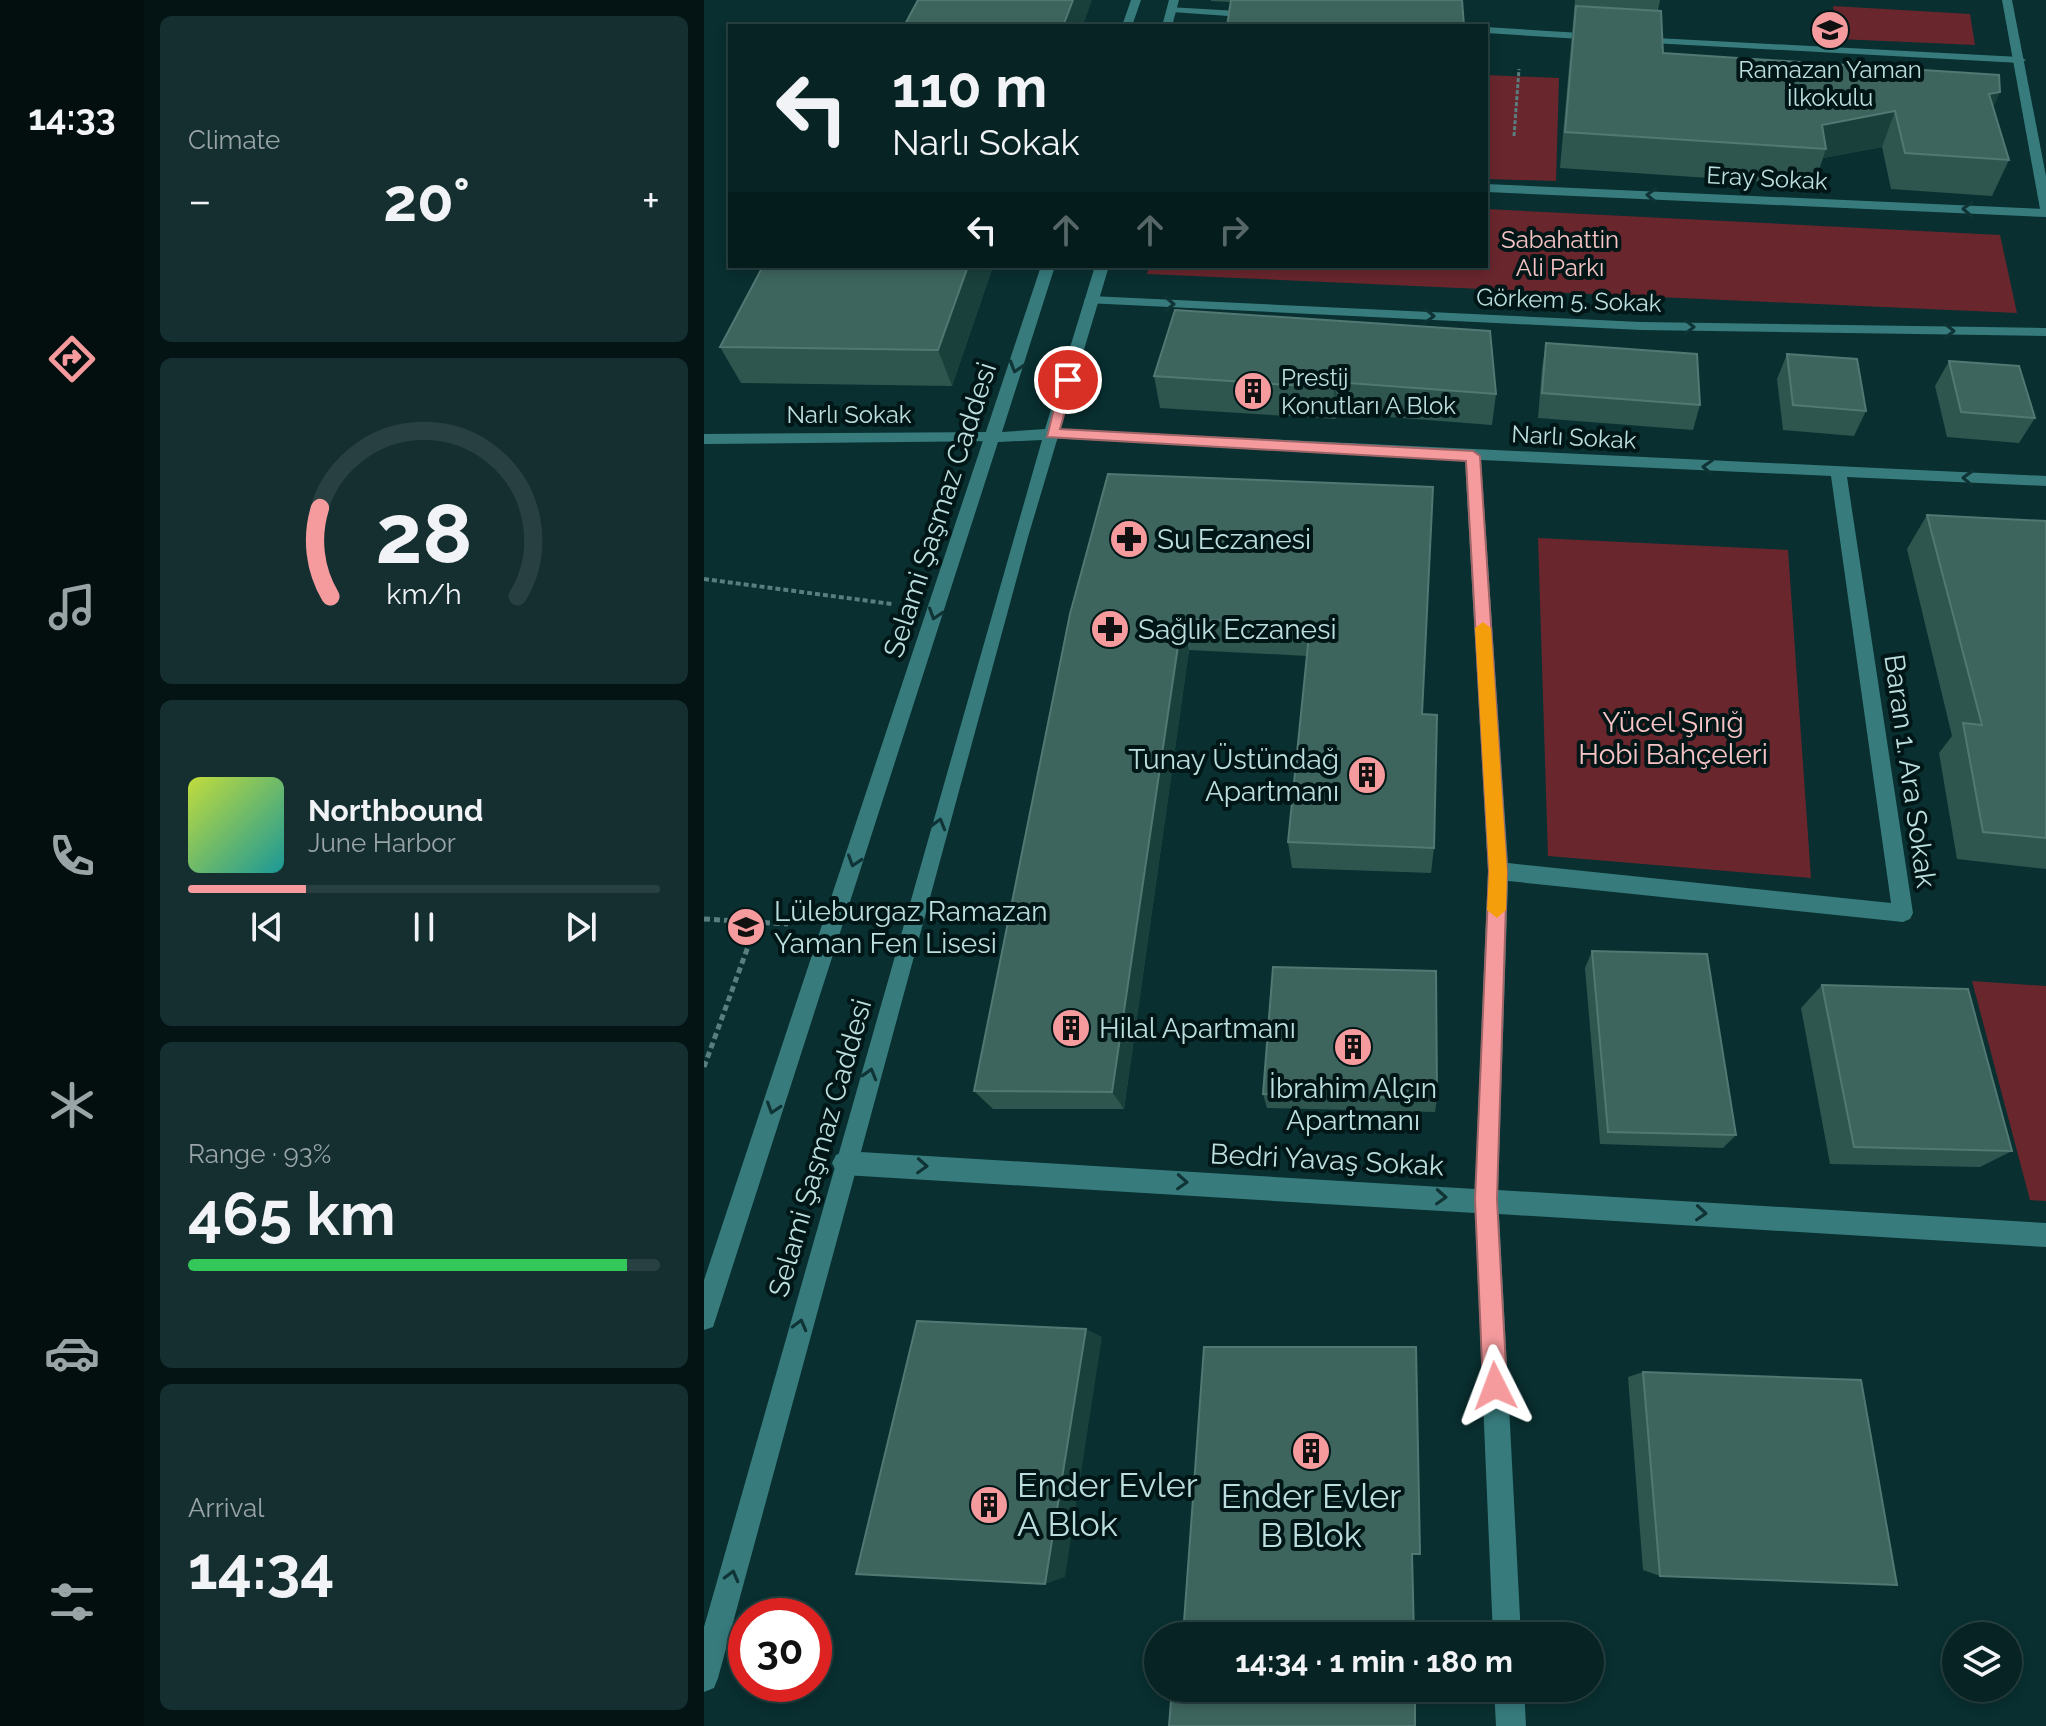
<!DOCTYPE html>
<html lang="en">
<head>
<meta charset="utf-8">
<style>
  :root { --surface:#072324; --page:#152f31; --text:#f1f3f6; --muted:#98a4a6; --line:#284041; --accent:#f59b9e }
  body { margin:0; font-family:Raleway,sans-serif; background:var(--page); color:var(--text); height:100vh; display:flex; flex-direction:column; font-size:30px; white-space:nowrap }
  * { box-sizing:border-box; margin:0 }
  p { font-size:26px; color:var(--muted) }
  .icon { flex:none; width:44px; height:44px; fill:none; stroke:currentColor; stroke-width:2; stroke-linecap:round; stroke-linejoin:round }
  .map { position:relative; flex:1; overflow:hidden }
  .drawer { display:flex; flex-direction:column; gap:16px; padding:16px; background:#041314; width:560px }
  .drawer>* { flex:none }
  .guide { position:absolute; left:24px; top:24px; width:760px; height:244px; border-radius:0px; box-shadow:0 4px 12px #0003,0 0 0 2px var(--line); background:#072324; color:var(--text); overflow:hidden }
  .controls { position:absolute; left:1238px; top:1622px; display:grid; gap:16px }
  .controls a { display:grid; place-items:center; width:80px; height:80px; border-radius:50%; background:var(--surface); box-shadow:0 4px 12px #0003,0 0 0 2px var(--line); font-size:40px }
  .speed { position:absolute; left:24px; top:1598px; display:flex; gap:16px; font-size:40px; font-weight:700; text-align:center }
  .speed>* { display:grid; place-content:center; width:104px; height:104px; border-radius:50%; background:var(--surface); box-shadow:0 4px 12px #0003,0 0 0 2px var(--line); line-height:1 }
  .speed .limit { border:12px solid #d22; background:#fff; color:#111 }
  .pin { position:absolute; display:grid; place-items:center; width:68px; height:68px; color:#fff; margin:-34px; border:4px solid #fff; border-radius:50%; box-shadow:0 2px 8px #0007 }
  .me { position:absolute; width:88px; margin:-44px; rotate:357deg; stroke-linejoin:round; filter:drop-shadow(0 0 6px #0008) }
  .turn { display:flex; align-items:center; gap:28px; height:168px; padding:0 32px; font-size:36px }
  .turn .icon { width:104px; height:104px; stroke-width:2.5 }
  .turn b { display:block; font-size:56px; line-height:68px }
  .lanes { display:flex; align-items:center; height:76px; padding:0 32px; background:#0003; justify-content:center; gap:40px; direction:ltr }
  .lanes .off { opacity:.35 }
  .big { font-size:60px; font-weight:700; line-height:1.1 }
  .drawer .tile { flex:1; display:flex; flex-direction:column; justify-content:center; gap:12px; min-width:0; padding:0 28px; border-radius:12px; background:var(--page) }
  .drawer .dial { align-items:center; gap:0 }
  .dial svg { height:208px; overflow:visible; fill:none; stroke:var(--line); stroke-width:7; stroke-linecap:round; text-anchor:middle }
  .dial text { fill:var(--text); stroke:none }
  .song { display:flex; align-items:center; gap:24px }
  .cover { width:96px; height:96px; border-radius:12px; background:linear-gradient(135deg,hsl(70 70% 55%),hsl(180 70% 35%)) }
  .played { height:8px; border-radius:4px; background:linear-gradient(90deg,var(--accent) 25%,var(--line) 25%) }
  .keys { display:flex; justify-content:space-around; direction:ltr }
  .heat { display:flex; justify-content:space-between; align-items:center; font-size:44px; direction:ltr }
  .charge { height:12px; border-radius:6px; background:linear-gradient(90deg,#34c759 93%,var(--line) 0) }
  .trip { position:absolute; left:440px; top:1622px; width:460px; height:80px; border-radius:40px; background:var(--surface); box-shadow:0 4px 12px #0003,0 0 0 2px var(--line); font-weight:700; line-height:80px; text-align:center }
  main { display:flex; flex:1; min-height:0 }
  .tab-bar { display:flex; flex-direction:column; width:144px; justify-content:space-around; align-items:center; background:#030e0e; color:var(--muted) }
  .tab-bar .icon { width:56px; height:56px }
  .tab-bar .current { color:var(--accent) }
  .tab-bar b { font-size:36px; color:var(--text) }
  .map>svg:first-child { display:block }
  .green { fill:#69262d }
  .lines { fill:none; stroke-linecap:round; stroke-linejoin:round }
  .path-far2 { stroke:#5a7d7e; stroke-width:3; stroke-dasharray:4 2; stroke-linecap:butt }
  .path-far1 { stroke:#5a7d7e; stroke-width:4; stroke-dasharray:5 3; stroke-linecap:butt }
  .path { stroke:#5a7d7e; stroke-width:5; stroke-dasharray:6 4; stroke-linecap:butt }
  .street { fill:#377b7d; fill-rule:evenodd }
  .secondary { fill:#377b7d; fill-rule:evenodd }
  .wall { fill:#2e564e }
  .shaded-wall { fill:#19403b }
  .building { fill:#3d655d; stroke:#517872; stroke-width:2 }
  .oneway { stroke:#103436 }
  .route { fill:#f59b9e; stroke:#9f6567; stroke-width:2 }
  .slow { fill:#f59e0b }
  .labels { text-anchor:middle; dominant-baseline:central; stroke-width:8; stroke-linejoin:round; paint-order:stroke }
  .far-poi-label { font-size:24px; fill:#bddede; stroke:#001617 }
  .far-street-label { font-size:24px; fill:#bddede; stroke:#001617 }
  .far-park-label { font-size:24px; fill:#f9c4c5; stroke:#001617 }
  .street-label { font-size:28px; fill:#bddede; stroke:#001617 }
  .poi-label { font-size:28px; fill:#bddede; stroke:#001617; text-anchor:start }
  .park-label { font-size:28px; fill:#f9c4c5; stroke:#001617 }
  .near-poi-label { font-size:34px; fill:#bddede; stroke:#001617; text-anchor:start }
</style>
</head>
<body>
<main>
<nav class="tab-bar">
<b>14:33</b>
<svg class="icon current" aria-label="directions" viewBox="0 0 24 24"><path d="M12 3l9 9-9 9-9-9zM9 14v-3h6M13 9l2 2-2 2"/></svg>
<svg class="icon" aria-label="music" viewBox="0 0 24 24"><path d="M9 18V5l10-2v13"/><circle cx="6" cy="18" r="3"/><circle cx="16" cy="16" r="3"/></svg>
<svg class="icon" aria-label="phone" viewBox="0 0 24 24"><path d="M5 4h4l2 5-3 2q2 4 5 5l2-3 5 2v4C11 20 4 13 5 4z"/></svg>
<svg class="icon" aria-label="climate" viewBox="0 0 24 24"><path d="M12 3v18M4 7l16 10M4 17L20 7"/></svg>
<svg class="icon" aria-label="car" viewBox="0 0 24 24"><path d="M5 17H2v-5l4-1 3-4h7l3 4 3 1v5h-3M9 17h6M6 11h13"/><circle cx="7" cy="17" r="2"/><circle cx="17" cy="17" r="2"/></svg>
<svg class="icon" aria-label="filters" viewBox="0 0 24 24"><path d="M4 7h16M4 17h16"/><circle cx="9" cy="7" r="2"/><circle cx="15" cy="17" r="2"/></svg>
</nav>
<section class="drawer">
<div class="tile"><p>Climate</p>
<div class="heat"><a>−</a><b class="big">20°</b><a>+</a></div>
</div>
<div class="tile dial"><svg viewBox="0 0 100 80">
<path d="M14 69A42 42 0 1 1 86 69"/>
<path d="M14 69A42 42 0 0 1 10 35" stroke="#f59b9e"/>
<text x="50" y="56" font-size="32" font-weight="700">28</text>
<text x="50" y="72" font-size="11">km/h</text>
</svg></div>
<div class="tile">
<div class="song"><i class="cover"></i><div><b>Northbound</b><p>June Harbor</p></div></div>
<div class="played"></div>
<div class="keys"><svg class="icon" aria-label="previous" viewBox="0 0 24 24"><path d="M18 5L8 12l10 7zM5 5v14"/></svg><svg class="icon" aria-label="pause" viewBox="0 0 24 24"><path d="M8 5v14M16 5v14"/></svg><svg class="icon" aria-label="next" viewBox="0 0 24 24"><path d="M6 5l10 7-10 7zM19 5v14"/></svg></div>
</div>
<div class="tile"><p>Range · 93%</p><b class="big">465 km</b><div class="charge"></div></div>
<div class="tile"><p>Arrival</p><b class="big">14:34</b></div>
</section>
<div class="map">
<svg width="1342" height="1726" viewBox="0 0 1342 1726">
  <rect width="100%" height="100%" fill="#092f30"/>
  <!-- green -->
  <g class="green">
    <polygon points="1129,6 1266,14 1271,45 1135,39"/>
    <polygon points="782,75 855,78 852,181 782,179"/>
    <polygon points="782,209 1296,235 1313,313 443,274 445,266 782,266"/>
    <polygon points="834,538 1084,550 1107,878 844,856"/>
    <polygon points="1268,981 1342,986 1342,1201 1326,1200"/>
  </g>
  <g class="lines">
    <!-- path-far2 -->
    <polyline class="path-far2" points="810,136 815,69"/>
    <!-- path-far1 -->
    <polyline class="path-far1" points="0,579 188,604"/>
    <!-- path -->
    <g class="path">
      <polyline points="0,919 84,924"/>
      <polyline points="0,1067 53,922"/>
    </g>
    <!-- street -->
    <g class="street">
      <polygon points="464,7 552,12 557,15 552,18 468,12 463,9"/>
      <polygon points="782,27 893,34 898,37 893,40 782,33"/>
      <polygon points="933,37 1316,57 1322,60 1316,63 929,42 929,38"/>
      <polygon points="782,184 1342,209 1342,217 782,192"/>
      <polygon points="387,296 937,322 1342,328 1342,336 937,330 382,303 380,300"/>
      <path d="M348 429 1342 476V486L1143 477 1209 913 1206 919 1199 922 804 881 794 1190 1342 1223V1247L795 1214 817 1636H789L771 1213 140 1175 132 1171 128 1163 132 1155 140 1151 771 1189 784 871 761 459 343 438 340 434ZM777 460 1127 476 1187 903 804 863Z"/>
      <polygon points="290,432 295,433 295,441 0,444 0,434"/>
      <polygon points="790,1688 820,1688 822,1726 792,1726"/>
    </g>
    <!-- secondary -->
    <g class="secondary">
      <polygon points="427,0 437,0 428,26 418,26"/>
      <polygon points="465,0 475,0 468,26 458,26"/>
      <polygon points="1298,0 1308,0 1342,176 1342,213 1336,209"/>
      <polygon points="337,266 351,266 298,432 341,429 391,266 405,266 324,537 14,1678 10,1688 0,1692 0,1627 338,440 294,442 12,1318 9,1327 0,1330 0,1280"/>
    </g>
  </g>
  <!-- wall -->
  <g class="wall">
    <polygon points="507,0 758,0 527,2 507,1"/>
    <polygon points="871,0 956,0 954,10 959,53 1296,92 1289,107 1305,160 1288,196 1187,189 1178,147 1119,158 1110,185 856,168"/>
    <polygon points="289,266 248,386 37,383 16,347"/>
    <polygon points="471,310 792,394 788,425 633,413 632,419 456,408 450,376"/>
    <polygon points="842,343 996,405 989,430 834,418 838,368"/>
    <polygon points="1083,354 1162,411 1150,436 1079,430 1073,379"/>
    <polygon points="1245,361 1331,418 1315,443 1243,437 1231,386"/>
    <polygon points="729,487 718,714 730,848 727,873 588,868 584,842 603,656 485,650 420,1109 289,1109 270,1091 366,614"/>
    <polygon points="1223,515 1342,521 1342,869 1253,859 1235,753 1248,736 1203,549"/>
    <polygon points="888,951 1032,1135 1019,1148 896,1144 881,968"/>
    <polygon points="1118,985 1308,1151 1276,1167 1126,1164 1097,1008"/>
    <polygon points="559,1094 733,1099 731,1112 563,1108"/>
    <polygon points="939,1372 956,1576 939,1570 924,1377"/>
  </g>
  <!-- shaded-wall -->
  <g class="shaded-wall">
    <polygon points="369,0 388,0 379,26 359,26"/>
    <polygon points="1296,92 1280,127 1285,94"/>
    <polygon points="1191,111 1178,147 1119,158 1122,149 1118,125"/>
    <polygon points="264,266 289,266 248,386 234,350"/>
    <polygon points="631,382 633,413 632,419 630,388"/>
    <polygon points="478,619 485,650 420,1109 408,1092"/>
    <polygon points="382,1329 398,1337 361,1577 341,1584"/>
  </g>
  <!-- building -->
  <g class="building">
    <polygon points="214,0 369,0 359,26 200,26"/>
    <polygon points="527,0 758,0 760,26 523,26"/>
    <polygon points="872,6 957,11 959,53 1295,75 1296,92 1285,94 1305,160 1201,153 1191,111 1118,125 1122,149 861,132"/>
    <polygon points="59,266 264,266 234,350 16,347"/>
    <polygon points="471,310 786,331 792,394 631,382 630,388 450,376"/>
    <polygon points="842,343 993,354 996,405 838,393"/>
    <polygon points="1083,354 1153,359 1162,411 1089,405"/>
    <polygon points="1245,361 1315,366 1331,418 1257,412"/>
    <polygon points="404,474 729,487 718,714 733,715 730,848 584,842 606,625 478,619 408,1092 270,1091 366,614"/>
    <polygon points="1223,515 1342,521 1342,838 1279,832 1259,723 1278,725"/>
    <polygon points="888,951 1003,954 1032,1135 904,1132"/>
    <polygon points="569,967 732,971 733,1099 559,1094"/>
    <polygon points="1118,985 1264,989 1308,1151 1150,1147"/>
    <polygon points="213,1321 382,1329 341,1584 152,1574"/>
    <polygon points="500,1347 712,1347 716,1554 708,1554 710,1636 479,1636"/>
    <polygon points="939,1372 1157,1380 1193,1585 956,1576"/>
    <polygon points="468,1688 711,1688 711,1726 465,1726"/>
  </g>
  <!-- one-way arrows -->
  <defs><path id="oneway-chevron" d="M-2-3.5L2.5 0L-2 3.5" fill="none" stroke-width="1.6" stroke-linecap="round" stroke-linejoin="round" transform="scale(2)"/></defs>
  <g class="oneway">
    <use href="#oneway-chevron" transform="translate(948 195) rotate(-177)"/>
    <use href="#oneway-chevron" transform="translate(1264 209) rotate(-177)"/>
    <use href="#oneway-chevron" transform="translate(465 304) rotate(3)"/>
    <use href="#oneway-chevron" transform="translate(725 316) rotate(3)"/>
    <use href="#oneway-chevron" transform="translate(985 327) rotate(1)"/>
    <use href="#oneway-chevron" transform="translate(1245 331) rotate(1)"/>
    <use href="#oneway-chevron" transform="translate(312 367) rotate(107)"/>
    <use href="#oneway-chevron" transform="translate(1004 467) rotate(-177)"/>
    <use href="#oneway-chevron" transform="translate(1264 478) rotate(-178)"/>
    <use href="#oneway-chevron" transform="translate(231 614) rotate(108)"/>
    <use href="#oneway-chevron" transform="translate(235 824) rotate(-74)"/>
    <use href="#oneway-chevron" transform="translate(150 861) rotate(108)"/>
    <use href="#oneway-chevron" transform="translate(166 1074) rotate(-74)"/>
    <use href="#oneway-chevron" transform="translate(69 1108) rotate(108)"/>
    <use href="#oneway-chevron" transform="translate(218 1166) rotate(3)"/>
    <use href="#oneway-chevron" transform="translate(478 1182) rotate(3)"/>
    <use href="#oneway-chevron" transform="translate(737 1197) rotate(3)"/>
    <use href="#oneway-chevron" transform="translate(997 1213) rotate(4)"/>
    <use href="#oneway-chevron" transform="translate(96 1325) rotate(-75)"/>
    <use href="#oneway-chevron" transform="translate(28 1576) rotate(-75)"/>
  </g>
  <!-- route -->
  <polygon class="route" points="364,376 370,380 356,429 769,451 776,456 803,871 793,1199 803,1386 799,1395 791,1398 783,1395 779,1386 771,1199 785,871 762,461 343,437 357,380"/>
  <!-- slow -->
  <polygon class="slow" points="779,622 787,628 803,871 802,910 793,918 783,910 785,871 771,628"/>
  <!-- icons -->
  <defs>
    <symbol id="school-disc" viewBox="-11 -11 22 22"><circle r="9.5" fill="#f59b9e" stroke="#001617"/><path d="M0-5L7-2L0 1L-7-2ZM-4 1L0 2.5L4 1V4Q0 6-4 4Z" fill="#111"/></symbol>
    <symbol id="building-disc" viewBox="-11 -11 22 22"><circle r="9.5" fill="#f59b9e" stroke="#001617"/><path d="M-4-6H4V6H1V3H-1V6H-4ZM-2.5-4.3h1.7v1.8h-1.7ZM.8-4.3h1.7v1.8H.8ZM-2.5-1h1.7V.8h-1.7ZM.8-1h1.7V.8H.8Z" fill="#111"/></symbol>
    <symbol id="pharmacy-disc" viewBox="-11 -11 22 22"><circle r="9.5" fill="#f59b9e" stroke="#001617"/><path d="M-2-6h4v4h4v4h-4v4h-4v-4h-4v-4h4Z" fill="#111"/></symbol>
  </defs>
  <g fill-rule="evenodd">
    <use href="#school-disc" x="1104" y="8" width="44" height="44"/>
    <use href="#building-disc" x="527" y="369" width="44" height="44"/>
    <use href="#pharmacy-disc" x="403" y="517" width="44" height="44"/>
    <use href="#pharmacy-disc" x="384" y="607" width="44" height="44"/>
    <use href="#building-disc" x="641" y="753" width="44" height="44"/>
    <use href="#school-disc" x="20" y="905" width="44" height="44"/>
    <use href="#building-disc" x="345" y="1006" width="44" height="44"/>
    <use href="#building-disc" x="627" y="1025" width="44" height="44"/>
    <use href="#building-disc" x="585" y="1429" width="44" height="44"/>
    <use href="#building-disc" x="263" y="1483" width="44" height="44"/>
  </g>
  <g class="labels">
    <!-- far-poi labels -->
    <g class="far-poi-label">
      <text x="1126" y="69">Ramazan Yaman<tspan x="1126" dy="28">İlkokulu</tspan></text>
      <text x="577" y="377" text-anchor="start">Prestij<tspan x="577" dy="28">Konutları A Blok</tspan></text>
    </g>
    <!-- far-street labels -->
    <g class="far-street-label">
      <text transform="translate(1063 178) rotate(3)">Eray Sokak</text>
      <text transform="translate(865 300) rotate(2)">Görkem 5. Sokak</text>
      <text x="145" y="414">Narlı Sokak</text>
      <text transform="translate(870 437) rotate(3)">Narlı Sokak</text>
    </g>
    <!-- far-park labels -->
    <g class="far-park-label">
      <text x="856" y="239">Sabahattin<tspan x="856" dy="28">Ali Parkı</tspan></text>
    </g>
    <!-- street labels -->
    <g class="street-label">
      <text transform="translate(236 510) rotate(-72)">Selami Şaşmaz Caddesi</text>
      <text transform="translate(1206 771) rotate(82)">Baran 1. Ara Sokak</text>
      <text transform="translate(116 1148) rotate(-74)">Selami Şaşmaz Caddesi</text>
      <text transform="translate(623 1160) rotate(3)">Bedri Yavaş Sokak</text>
    </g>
    <!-- poi labels -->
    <g class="poi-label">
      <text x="453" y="539">Su Eczanesi</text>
      <text x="434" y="629">Sağlık Eczanesi</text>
      <text x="635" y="759" text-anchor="end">Tunay Üstündağ<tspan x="635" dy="32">Apartmanı</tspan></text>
      <text x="70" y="911">Lüleburgaz Ramazan<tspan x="70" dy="32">Yaman Fen Lisesi</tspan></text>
      <text x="395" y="1028">Hilal Apartmanı</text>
      <text x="649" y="1088" text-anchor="middle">İbrahim Alçın<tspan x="649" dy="32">Apartmanı</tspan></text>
    </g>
    <!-- park labels -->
    <g class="park-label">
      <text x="969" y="722">Yücel Şınığ<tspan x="969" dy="32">Hobi Bahçeleri</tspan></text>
    </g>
    <!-- near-poi labels -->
    <g class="near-poi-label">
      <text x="313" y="1485">Ender Evler<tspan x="313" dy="39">A Blok</tspan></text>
      <text x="607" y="1496" text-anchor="middle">Ender Evler<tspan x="607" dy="39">B Blok</tspan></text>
    </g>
  </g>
</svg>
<div class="controls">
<a><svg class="icon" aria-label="layers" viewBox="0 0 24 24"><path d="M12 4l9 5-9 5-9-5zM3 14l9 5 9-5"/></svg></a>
</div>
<div class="speed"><div class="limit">30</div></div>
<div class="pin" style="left:364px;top:380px;background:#d93025"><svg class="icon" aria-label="arrive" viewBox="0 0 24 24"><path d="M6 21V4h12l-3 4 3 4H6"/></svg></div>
<svg class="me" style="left:791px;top:1386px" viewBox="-20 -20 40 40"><path d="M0-17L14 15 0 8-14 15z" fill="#f59b9e" stroke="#fff" stroke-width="4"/></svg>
<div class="trip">14:34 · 1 min · 180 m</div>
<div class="guide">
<div class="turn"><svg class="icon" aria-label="left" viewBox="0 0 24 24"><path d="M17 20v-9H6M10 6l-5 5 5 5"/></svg><div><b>110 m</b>Narlı Sokak</div></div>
<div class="lanes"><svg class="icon" aria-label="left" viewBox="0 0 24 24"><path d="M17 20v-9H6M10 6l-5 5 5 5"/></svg><svg class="icon off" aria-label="ahead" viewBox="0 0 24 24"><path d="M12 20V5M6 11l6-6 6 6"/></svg><svg class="icon off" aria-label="ahead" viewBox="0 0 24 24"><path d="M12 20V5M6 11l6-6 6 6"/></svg><svg class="icon off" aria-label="right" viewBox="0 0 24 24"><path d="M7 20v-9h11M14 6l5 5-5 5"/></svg></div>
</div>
</div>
</main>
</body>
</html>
